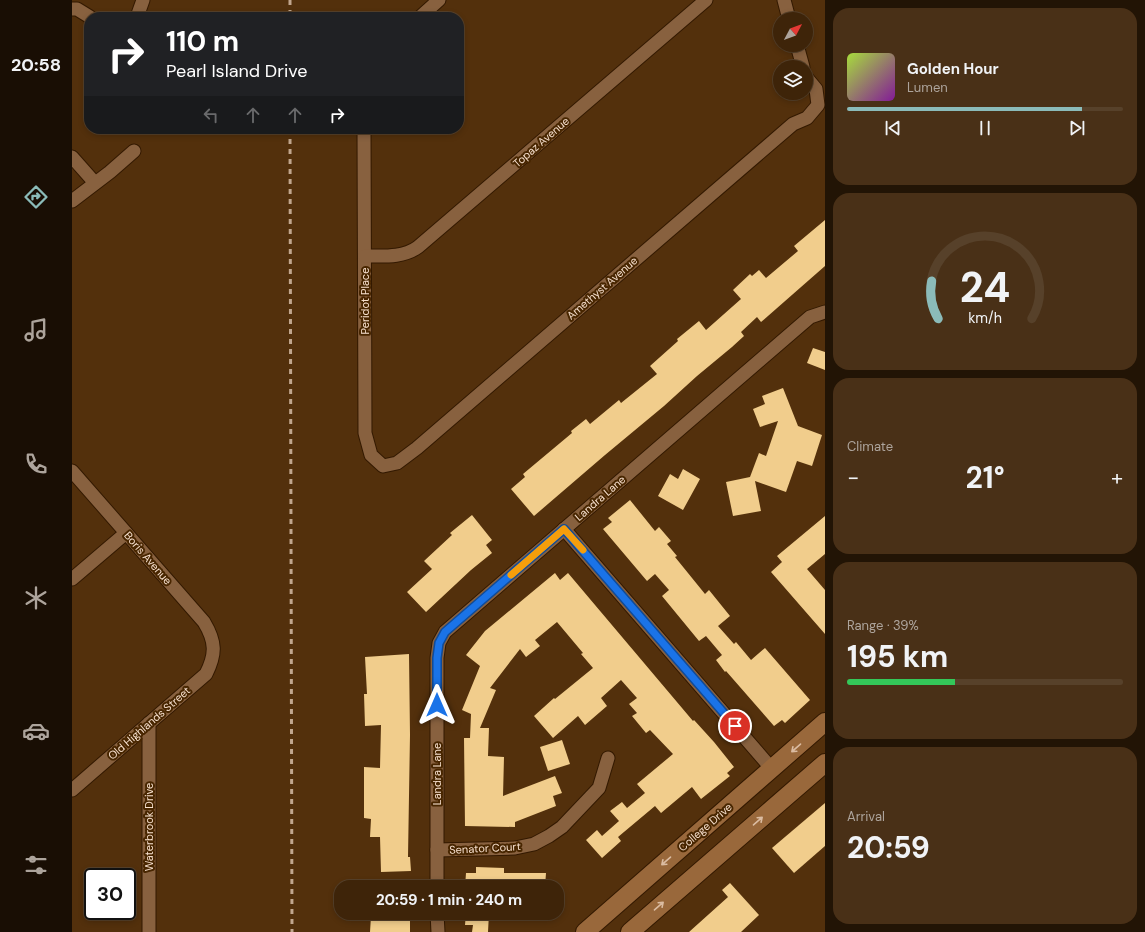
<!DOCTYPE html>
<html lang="en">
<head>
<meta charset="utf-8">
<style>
  :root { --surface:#3e2409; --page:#493017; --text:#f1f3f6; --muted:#ada49c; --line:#57412a; --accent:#8bbbb9 }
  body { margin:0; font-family:"DM Sans",sans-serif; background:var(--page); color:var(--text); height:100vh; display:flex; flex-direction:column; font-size:15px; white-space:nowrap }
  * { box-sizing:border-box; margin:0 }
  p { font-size:13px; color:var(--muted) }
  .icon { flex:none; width:22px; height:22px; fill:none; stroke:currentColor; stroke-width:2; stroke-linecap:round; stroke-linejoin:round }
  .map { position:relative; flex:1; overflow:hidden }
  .details { display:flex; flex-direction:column; gap:8px; padding:8px; background:#221405; width:320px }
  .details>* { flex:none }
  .top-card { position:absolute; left:12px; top:12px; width:380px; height:122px; border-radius:16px; box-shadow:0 2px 6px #0003,0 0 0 1px var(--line); background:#202124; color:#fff; overflow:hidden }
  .needle { width:26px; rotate:49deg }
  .controls { position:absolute; left:701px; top:12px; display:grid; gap:8px }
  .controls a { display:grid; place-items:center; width:40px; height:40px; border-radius:50%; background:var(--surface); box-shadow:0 2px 6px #0003,0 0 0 1px var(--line); font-size:20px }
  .speed { position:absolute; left:12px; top:868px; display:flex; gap:8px; font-size:20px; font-weight:700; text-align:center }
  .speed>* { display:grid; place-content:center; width:52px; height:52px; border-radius:50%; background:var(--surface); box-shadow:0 2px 6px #0003,0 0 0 1px var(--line); line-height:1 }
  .speed .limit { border:2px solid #111; border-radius:6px; background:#fff; color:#111 }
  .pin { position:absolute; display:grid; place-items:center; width:34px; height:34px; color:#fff; margin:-17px; border:2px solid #fff; border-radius:50%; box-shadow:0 1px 4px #0007 }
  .me { position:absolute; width:44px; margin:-22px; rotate:0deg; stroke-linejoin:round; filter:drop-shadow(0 0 3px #0008) }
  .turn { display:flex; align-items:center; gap:14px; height:84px; padding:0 16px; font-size:18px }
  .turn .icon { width:52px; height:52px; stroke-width:2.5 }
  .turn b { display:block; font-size:28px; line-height:34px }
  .lanes { display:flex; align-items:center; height:38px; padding:0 16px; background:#0003; justify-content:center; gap:20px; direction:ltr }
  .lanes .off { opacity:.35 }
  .big { font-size:30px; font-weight:700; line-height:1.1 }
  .details .widget { flex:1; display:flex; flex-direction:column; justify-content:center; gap:6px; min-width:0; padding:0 14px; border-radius:16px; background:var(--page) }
  .details .dial { align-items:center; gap:0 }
  .dial svg { height:104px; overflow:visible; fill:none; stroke:var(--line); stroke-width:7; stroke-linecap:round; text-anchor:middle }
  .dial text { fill:var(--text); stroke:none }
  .song { display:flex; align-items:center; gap:12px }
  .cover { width:48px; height:48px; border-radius:6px; background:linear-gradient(135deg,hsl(80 70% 55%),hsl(290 70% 35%)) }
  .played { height:4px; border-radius:2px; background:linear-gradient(90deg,var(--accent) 85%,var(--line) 85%) }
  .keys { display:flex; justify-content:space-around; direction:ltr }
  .heat { display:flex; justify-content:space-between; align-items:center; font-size:22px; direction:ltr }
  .charge { height:6px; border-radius:3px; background:linear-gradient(90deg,#34c759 39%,var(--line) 0) }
  .trip { position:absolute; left:262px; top:880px; width:230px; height:40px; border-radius:16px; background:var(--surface); box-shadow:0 2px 6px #0003,0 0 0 1px var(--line); font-weight:700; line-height:40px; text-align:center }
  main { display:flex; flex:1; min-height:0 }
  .tabs { display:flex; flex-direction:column; width:72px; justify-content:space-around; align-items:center; background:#190e04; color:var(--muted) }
  .tabs .icon { width:28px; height:28px }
  .tabs .active { color:var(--accent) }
  .tabs b { font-size:18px; color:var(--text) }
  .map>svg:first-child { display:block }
  .building { fill:#f1cd8c }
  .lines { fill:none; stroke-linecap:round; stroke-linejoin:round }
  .minor-casing { stroke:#331900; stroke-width:15 }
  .secondary-casing { stroke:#331900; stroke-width:20 }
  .minor { stroke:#88613f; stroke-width:13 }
  .secondary { stroke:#99683b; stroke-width:18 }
  .rail { stroke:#c1a68e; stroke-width:3; stroke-dasharray:5 5; stroke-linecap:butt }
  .oneway { stroke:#dbbca2 }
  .route-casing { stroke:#114b97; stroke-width:10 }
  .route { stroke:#1a73e8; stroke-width:7 }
  .slow { stroke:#f59e0b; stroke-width:7 }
  .labels { text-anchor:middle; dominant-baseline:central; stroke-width:4; stroke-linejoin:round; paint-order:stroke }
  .street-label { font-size:11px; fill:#f7e0ce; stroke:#482600 }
</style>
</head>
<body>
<main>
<nav class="tabs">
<b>20:58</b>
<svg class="icon active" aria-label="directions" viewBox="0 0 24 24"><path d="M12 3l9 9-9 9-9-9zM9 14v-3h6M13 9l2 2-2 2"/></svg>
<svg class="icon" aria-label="music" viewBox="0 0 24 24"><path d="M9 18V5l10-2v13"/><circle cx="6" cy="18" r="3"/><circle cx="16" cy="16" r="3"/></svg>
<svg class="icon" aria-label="phone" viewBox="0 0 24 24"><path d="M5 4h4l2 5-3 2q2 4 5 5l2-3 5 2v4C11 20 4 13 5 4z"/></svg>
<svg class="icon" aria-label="climate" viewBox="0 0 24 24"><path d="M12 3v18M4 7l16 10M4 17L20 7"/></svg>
<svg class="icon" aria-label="car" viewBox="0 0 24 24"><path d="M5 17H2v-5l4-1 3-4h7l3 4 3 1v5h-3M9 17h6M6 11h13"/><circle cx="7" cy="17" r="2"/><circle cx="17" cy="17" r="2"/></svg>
<svg class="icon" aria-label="filters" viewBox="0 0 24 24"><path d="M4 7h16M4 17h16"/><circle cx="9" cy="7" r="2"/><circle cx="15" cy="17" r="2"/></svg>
</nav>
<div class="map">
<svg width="753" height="932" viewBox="0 0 753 932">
  <rect width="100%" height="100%" fill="#53300c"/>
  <!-- building -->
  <g class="building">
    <polygon points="753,220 753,266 689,322 685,317 669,332 672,336 660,347 625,376 592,406 533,455 462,516 439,489 453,477 451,474 500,433 499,431 514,419 518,424 547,400 549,403 585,374 578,366 606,341 605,339 627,321 634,330 669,299 661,290 678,274 680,276 687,270 694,278 726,251 722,246"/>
    <polygon points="741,348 753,352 753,370 735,363"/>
    <polygon points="711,388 726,426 750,435 740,466 725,461 714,492 683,481 689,511 661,516 654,482 678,477 687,453 694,456 706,421 688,427 681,409 693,404 690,396"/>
    <polygon points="611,469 628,479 611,510 586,496 598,474 606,479"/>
    <polygon points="558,500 583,531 587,527 599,541 595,544 605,556 603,557 633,594 637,590 658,616 646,626 662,644 664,642 679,660 693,648 738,700 713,723 710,720 702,726 654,671 653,672 644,660 650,655 634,636 627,641 590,596 597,590 583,574 575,581 531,529 540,522 536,518"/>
    <polygon points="400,515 420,540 414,545 420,553 399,570 354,612 335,592 360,569 352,561 380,535 378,533"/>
    <polygon points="753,516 753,554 735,569 753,590 753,634 699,572 710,562 705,556"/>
    <polygon points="483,573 488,580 496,573 621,721 622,720 642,742 662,767 655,773 658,776 629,799 620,787 589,813 583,806 546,837 549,841 530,858 514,840 525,830 530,836 547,821 538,811 550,802 555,808 573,793 565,784 601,754 578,730 574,733 560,716 565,713 557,704 565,698 549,680 529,698 535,706 513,725 506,716 481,738 462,716 482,698 483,699 521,668 509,654 511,653 485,622 463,640 468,646 454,657 448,649 418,688 424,690 408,728 417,728 416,756 432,757 431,796 483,776 490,793 481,796 484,806 443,822 443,827 393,826 392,738 398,738 399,714 390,710 408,666 394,655 413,631"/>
    <polygon points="337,654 338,735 336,857 338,857 339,871 309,872 308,837 298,837 299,819 292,818 292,767 308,768 309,725 293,726 292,694 295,694 293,657"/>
    <polygon points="490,740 498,764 476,771 468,747"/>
    <polygon points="753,803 753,846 722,873 700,848"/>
    <polygon points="404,867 432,868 432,873 474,873 473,887 393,887 394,873 404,873"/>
    <polygon points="658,883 687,915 669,932 617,932 656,897 650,890"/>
    <polygon points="394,913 417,913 416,932 400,932 401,925 393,925"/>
    <polygon points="299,916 326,917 326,920 338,921 338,932 298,932"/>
  </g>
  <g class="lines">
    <defs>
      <g id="minor">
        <polyline points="712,0 717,19"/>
        <polyline points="0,9 5,9 18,17"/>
        <polyline points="65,17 71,0"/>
        <polyline points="348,17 367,0"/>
        <polyline points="725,45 731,67"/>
        <polyline points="292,129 293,433 299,455 311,466 325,463 345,448 721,124 735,118 746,105 744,89 734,77"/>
        <polyline points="0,157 23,183"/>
        <polyline points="0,201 38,172 62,151"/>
        <path d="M293 256C311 256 331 258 346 247L634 0"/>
        <path d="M0 471 132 622C144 642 144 654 134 674L0 790"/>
        <polyline points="492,529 700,769"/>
        <polyline points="0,579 54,533"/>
        <polyline points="365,850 443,848 462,844 477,836 490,827 527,788 536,758"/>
        <polyline points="365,887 365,658 367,643 373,632 738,317 753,312"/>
        <polyline points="365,913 366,932"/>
        <polyline points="77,932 77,723"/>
      </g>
      <g id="secondary">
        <polyline points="513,932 753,722"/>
        <polyline points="558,932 753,763"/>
      </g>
    </defs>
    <!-- minor casing -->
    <use href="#minor" class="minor-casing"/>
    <!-- secondary casing -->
    <use href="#secondary" class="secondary-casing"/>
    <!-- minor -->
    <use href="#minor" class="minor"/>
    <!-- secondary -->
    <use href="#secondary" class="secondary"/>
    <!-- rail -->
    <g class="rail">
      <polyline points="218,0 218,17"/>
      <polyline points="218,129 220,932"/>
    </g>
  </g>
  <!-- one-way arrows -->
  <defs><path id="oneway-shaft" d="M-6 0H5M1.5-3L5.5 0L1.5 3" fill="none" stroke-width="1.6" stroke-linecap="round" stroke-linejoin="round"/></defs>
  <g class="oneway">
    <use href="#oneway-shaft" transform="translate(724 748) rotate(139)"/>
    <use href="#oneway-shaft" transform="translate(686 821) rotate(-41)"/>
    <use href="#oneway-shaft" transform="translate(594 861) rotate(139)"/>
    <use href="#oneway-shaft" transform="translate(587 906) rotate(-41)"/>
  </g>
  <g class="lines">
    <defs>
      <polyline id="route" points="365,705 365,658 367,643 373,632 492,529 663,726"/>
    </defs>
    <!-- route casing -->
    <use href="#route" class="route-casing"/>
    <!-- route -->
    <use href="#route" class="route"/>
    <!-- slow -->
    <polyline class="slow" points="439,575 492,529 511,550"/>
  </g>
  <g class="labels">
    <!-- street labels -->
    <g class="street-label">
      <text transform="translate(469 142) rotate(-41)">Topaz Avenue</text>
      <text transform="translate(530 288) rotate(-41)">Amethyst Avenue</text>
      <text transform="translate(293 301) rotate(-90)">Peridot Place</text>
      <text transform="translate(528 498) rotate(-41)">Landra Lane</text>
      <text transform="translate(76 558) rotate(49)">Boris Avenue</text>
      <text transform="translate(77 723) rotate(-41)">Old Highlands Street</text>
      <text transform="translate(365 774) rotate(-90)">Landra Lane</text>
      <text transform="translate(77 827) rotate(-90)">Waterbrook Drive</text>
      <text transform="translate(633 827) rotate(-41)">College Drive</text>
      <text transform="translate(413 848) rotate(-3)">Senator Court</text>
    </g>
  </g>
</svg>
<div class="controls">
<a><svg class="needle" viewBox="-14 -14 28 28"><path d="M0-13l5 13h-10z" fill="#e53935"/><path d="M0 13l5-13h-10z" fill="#ada49c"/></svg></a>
<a><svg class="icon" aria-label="layers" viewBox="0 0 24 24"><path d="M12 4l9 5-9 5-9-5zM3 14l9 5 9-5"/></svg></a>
</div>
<div class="speed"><div class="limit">30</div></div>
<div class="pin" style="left:663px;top:726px;background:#d93025"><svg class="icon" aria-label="arrive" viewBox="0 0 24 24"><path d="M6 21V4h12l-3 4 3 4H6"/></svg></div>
<svg class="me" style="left:365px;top:705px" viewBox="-20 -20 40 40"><path d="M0-17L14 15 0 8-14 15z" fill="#1a73e8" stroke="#fff" stroke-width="4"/></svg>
<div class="trip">20:59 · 1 min · 240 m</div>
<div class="top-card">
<div class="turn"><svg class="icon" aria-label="right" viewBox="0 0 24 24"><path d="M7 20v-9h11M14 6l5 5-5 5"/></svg><div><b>110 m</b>Pearl Island Drive</div></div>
<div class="lanes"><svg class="icon off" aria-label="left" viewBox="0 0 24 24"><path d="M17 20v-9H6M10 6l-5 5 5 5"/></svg><svg class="icon off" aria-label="ahead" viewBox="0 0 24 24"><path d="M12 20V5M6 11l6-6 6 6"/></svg><svg class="icon off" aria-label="ahead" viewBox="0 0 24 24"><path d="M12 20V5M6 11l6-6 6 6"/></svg><svg class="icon" aria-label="right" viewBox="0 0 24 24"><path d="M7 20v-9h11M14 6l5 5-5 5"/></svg></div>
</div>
</div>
<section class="details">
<div class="widget">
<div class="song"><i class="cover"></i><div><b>Golden Hour</b><p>Lumen</p></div></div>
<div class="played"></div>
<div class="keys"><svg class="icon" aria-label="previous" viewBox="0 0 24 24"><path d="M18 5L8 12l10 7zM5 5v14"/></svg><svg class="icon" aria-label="pause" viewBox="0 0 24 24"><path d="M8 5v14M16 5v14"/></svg><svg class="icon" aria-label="next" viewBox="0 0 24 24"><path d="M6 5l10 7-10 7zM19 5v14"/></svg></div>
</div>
<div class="widget dial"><svg viewBox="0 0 100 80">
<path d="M14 69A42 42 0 1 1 86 69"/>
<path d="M14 69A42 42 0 0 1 9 40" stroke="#8bbbb9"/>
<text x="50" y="56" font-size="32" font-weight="700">24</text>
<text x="50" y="72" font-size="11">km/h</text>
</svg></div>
<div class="widget"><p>Climate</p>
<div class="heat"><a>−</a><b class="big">21°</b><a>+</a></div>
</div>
<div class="widget"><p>Range · 39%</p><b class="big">195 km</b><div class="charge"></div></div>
<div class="widget"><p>Arrival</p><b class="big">20:59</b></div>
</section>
</main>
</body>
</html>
